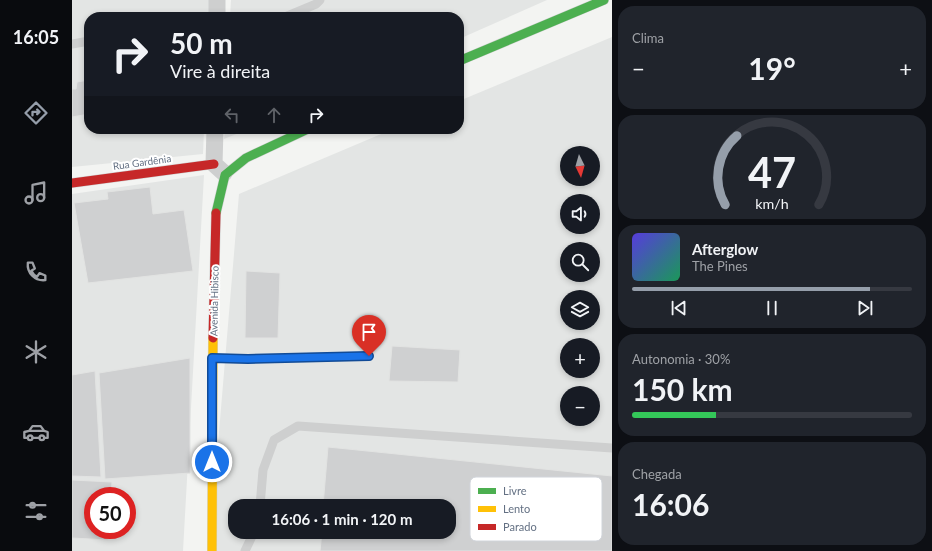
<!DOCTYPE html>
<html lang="pt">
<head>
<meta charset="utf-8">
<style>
  :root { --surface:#171b24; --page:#20242c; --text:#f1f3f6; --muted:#9ea1a6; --line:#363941; --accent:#959eaa }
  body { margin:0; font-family:Lato,sans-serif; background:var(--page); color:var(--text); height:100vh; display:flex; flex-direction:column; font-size:15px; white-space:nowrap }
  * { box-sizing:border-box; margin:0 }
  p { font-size:13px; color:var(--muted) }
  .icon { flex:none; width:22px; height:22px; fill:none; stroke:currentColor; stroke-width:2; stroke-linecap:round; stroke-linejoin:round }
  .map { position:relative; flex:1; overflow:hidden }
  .sheet { display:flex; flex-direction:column; gap:6px; padding:6px; background:#0d0f14; width:320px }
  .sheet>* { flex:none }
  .banner { position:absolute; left:12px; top:12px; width:380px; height:122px; border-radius:16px; box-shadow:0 2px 6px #0003; background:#171b24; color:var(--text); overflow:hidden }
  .needle { width:26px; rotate:175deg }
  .fabs { position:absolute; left:488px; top:146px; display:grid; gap:8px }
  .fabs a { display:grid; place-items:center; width:40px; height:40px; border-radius:50%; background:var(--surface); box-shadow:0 2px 6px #0003; font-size:20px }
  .speed { position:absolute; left:12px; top:487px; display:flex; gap:8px; font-size:20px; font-weight:700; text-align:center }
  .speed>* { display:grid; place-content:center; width:52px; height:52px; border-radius:50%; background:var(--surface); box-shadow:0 2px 6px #0003; line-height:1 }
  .speed .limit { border:6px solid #d22; background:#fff; color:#111 }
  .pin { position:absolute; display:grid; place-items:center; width:34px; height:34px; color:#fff; margin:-41px -17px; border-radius:50% 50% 50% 0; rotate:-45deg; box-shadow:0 0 4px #0007 }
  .pin .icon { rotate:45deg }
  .me { position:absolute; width:44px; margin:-22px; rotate:0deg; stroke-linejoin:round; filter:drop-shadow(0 0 3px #0008) }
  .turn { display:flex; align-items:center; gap:14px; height:84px; padding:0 20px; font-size:18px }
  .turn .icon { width:52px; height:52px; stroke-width:2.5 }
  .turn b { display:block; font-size:28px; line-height:34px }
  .lanes { display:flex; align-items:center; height:38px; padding:0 20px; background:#0003; justify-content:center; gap:20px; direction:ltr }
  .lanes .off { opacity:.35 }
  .big { font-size:30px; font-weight:700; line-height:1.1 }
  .sheet .tile { flex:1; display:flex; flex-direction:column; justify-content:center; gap:6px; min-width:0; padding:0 14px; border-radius:16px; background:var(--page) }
  .sheet .dial { align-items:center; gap:0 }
  .dial svg { height:104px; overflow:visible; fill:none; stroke:var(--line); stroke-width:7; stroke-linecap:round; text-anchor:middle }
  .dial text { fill:var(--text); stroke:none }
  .song { display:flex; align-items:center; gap:12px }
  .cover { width:48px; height:48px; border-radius:6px; background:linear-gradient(135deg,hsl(250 70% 55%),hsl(150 70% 35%)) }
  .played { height:4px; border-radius:2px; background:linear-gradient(90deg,var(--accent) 85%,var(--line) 85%) }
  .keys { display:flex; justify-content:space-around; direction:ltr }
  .heat { display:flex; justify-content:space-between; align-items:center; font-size:22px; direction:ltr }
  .charge { height:6px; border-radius:3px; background:linear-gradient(90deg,#34c759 30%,var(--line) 0) }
  .trip { position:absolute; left:156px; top:499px; width:228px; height:40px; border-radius:16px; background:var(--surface); box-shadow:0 2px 6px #0003; font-weight:700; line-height:40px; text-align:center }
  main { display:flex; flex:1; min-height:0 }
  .tabs { display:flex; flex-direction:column; width:72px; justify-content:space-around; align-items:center; background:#090b0e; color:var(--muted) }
  .tabs .icon { width:28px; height:28px }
  .tabs .selected { color:var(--accent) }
  .tabs b { font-size:18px; color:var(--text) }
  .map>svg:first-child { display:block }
  .built { fill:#e3e5e4; fill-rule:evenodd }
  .building { fill:#cfd0d1; stroke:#e2e3e2 }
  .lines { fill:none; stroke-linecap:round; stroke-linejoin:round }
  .fast-casing { stroke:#cfd1d1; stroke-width:10 }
  .slow-casing { stroke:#cfd1d1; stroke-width:10 }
  .jam-casing { stroke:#cfd1d1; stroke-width:10 }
  .lane { stroke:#cecfcf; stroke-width:9 }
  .street { stroke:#cecfcf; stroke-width:17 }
  .fast { stroke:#4caf50; stroke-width:9 }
  .slow { stroke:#ffc107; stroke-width:9 }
  .jam { stroke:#c62828; stroke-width:9 }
  .route-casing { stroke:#114b97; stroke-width:10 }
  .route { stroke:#1a73e8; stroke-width:7 }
  .labels { text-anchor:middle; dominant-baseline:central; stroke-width:4; stroke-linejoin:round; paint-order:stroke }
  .street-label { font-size:10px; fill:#637083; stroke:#fff }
  .key { fill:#fff; stroke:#d0d4da; stroke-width:1 }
  .key-label { font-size:11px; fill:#637083 }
</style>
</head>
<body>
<main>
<nav class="tabs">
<b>16:05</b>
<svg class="icon selected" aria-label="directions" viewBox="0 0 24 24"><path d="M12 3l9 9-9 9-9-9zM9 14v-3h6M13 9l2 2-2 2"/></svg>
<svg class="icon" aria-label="music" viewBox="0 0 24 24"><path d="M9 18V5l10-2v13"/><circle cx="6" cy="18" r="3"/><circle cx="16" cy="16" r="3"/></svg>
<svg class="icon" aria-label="phone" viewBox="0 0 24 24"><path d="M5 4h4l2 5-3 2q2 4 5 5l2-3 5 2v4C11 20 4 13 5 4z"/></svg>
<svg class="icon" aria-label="climate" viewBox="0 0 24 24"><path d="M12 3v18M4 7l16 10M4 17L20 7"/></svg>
<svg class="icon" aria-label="car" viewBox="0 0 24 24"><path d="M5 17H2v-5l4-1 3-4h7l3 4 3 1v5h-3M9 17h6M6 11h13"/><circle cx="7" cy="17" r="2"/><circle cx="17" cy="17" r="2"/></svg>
<svg class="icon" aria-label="filters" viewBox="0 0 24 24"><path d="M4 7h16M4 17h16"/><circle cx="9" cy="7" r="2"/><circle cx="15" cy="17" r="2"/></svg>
</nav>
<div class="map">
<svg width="540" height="551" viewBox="0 0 540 551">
  <rect width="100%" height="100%" fill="#f3f4f2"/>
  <!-- built -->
  <g class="built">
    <polygon points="0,0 137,0 137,17 17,17 17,129 132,129 131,154 0,167"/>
    <polygon points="159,0 475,0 387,39 387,17 158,17"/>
    <path d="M540 37V551H137L167 194 321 129H387V101ZM495 153H521V179H495ZM495 201H521V227H495ZM495 249H521V275H495ZM495 297H521V323H495ZM495 345H521V371H495ZM495 393H521V419H495ZM163 506H377V532H163Z"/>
    <polygon points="153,129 177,129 152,139"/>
    <path d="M132 175 111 551H0V194ZM21 496H55V530H21Z"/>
  </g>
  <!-- building -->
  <g class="building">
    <polygon points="17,80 17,114 0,117 0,89 4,89 5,82"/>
    <polygon points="78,187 81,214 112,210 121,271 16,283 2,203 36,199 35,192"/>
    <polygon points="174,271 208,273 206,338 173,338"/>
    <polygon points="320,346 388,350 386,382 317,381"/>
    <polygon points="118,358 118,473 33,479 27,373"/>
    <polygon points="23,371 29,477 0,476 0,375"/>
    <polygon points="256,447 540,476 540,551 248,551 250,532 377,532 377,506 251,506"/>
    <polygon points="0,480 40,482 39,496 21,496 21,530 37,530 36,540 0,538"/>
  </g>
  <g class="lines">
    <defs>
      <g id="fast">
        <polyline points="387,61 532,0"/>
        <polyline points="144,213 153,175 174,158 236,129"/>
      </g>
      <polyline id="slow" points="140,551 141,338"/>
      <g id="jam">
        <polyline points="0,183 142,164"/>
        <polyline points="141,338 144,213"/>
      </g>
    </defs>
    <!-- fast casing -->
    <use href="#fast" class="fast-casing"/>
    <!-- slow casing -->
    <use href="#slow" class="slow-casing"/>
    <!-- jam casing -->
    <use href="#jam" class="jam-casing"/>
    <!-- lane -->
    <g class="lane">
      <polyline points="213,17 244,4 248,0"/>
      <polyline points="0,44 17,41"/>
      <polyline points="141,358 176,359 297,356"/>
      <polyline points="188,506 191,470 202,440 226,426 540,448"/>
      <polyline points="173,551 182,532"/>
    </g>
    <!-- street -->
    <g class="street">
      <polyline points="145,17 145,0"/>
      <polyline points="143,129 142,164 152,173"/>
    </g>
    <!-- fast -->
    <use href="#fast" class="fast"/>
    <!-- slow -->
    <use href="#slow" class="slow"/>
    <!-- jam -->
    <use href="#jam" class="jam"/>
  </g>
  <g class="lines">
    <defs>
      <polyline id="route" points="140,462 140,358 176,359 297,356"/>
    </defs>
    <!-- route casing -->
    <use href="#route" class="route-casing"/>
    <!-- route -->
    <use href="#route" class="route"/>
  </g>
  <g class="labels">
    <!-- street labels -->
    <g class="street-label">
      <text transform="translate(70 162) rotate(-8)">Rua Gardênia</text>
      <text transform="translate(142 301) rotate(-89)">Avenida Hibisco</text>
    </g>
  </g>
  <!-- legend -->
  <rect x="398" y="477" width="132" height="64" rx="6" class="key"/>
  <rect x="406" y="488" width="18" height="6" fill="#4caf50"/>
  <rect x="406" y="506" width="18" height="6" fill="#ffc107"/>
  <rect x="406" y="524" width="18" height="6" fill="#c62828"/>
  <g class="key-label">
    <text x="431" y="495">Livre</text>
    <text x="431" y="513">Lento</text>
    <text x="431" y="531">Parado</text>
  </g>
</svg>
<div class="fabs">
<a><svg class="needle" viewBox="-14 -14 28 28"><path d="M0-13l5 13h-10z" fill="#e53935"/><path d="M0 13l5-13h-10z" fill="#9ea1a6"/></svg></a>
<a><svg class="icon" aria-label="sound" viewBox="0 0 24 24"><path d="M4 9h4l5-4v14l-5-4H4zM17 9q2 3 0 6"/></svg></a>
<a><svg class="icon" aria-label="search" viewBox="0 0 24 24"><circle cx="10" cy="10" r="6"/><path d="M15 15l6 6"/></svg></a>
<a><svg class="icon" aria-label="layers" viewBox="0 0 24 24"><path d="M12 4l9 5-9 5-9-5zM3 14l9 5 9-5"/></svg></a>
<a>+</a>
<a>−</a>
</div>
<div class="speed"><div class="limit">50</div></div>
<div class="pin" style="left:297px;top:356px;background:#d93025"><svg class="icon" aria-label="arrive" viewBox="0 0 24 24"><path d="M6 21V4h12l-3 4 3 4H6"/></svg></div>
<svg class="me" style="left:140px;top:462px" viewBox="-20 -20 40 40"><circle r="17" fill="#1a73e8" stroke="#fff" stroke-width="3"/><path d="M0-11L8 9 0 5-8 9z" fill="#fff"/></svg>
<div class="trip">16:06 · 1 min · 120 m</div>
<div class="banner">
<div class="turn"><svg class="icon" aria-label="right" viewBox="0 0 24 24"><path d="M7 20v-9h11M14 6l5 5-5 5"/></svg><div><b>50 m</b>Vire à direita</div></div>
<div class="lanes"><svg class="icon off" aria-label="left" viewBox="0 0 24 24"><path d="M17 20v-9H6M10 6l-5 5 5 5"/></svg><svg class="icon off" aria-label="ahead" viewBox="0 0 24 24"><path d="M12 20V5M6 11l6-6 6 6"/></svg><svg class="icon" aria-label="right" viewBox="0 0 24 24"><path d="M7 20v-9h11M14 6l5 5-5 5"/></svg></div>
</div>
</div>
<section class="sheet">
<div class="tile"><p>Clima</p>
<div class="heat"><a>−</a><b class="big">19°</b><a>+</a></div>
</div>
<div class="tile dial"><svg viewBox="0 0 100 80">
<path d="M14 69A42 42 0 1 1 86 69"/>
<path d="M14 69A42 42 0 0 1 23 16" stroke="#959eaa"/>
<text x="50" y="56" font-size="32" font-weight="700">47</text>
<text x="50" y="72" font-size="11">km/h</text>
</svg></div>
<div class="tile">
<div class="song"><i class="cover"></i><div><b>Afterglow</b><p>The Pines</p></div></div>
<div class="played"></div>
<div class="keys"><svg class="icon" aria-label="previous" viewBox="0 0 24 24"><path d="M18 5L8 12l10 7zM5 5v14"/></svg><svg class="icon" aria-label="pause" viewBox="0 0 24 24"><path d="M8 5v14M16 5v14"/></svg><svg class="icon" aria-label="next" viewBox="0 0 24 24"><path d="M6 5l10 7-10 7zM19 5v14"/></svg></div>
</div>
<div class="tile"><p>Autonomia · 30%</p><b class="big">150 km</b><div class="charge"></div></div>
<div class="tile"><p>Chegada</p><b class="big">16:06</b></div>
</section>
</main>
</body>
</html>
